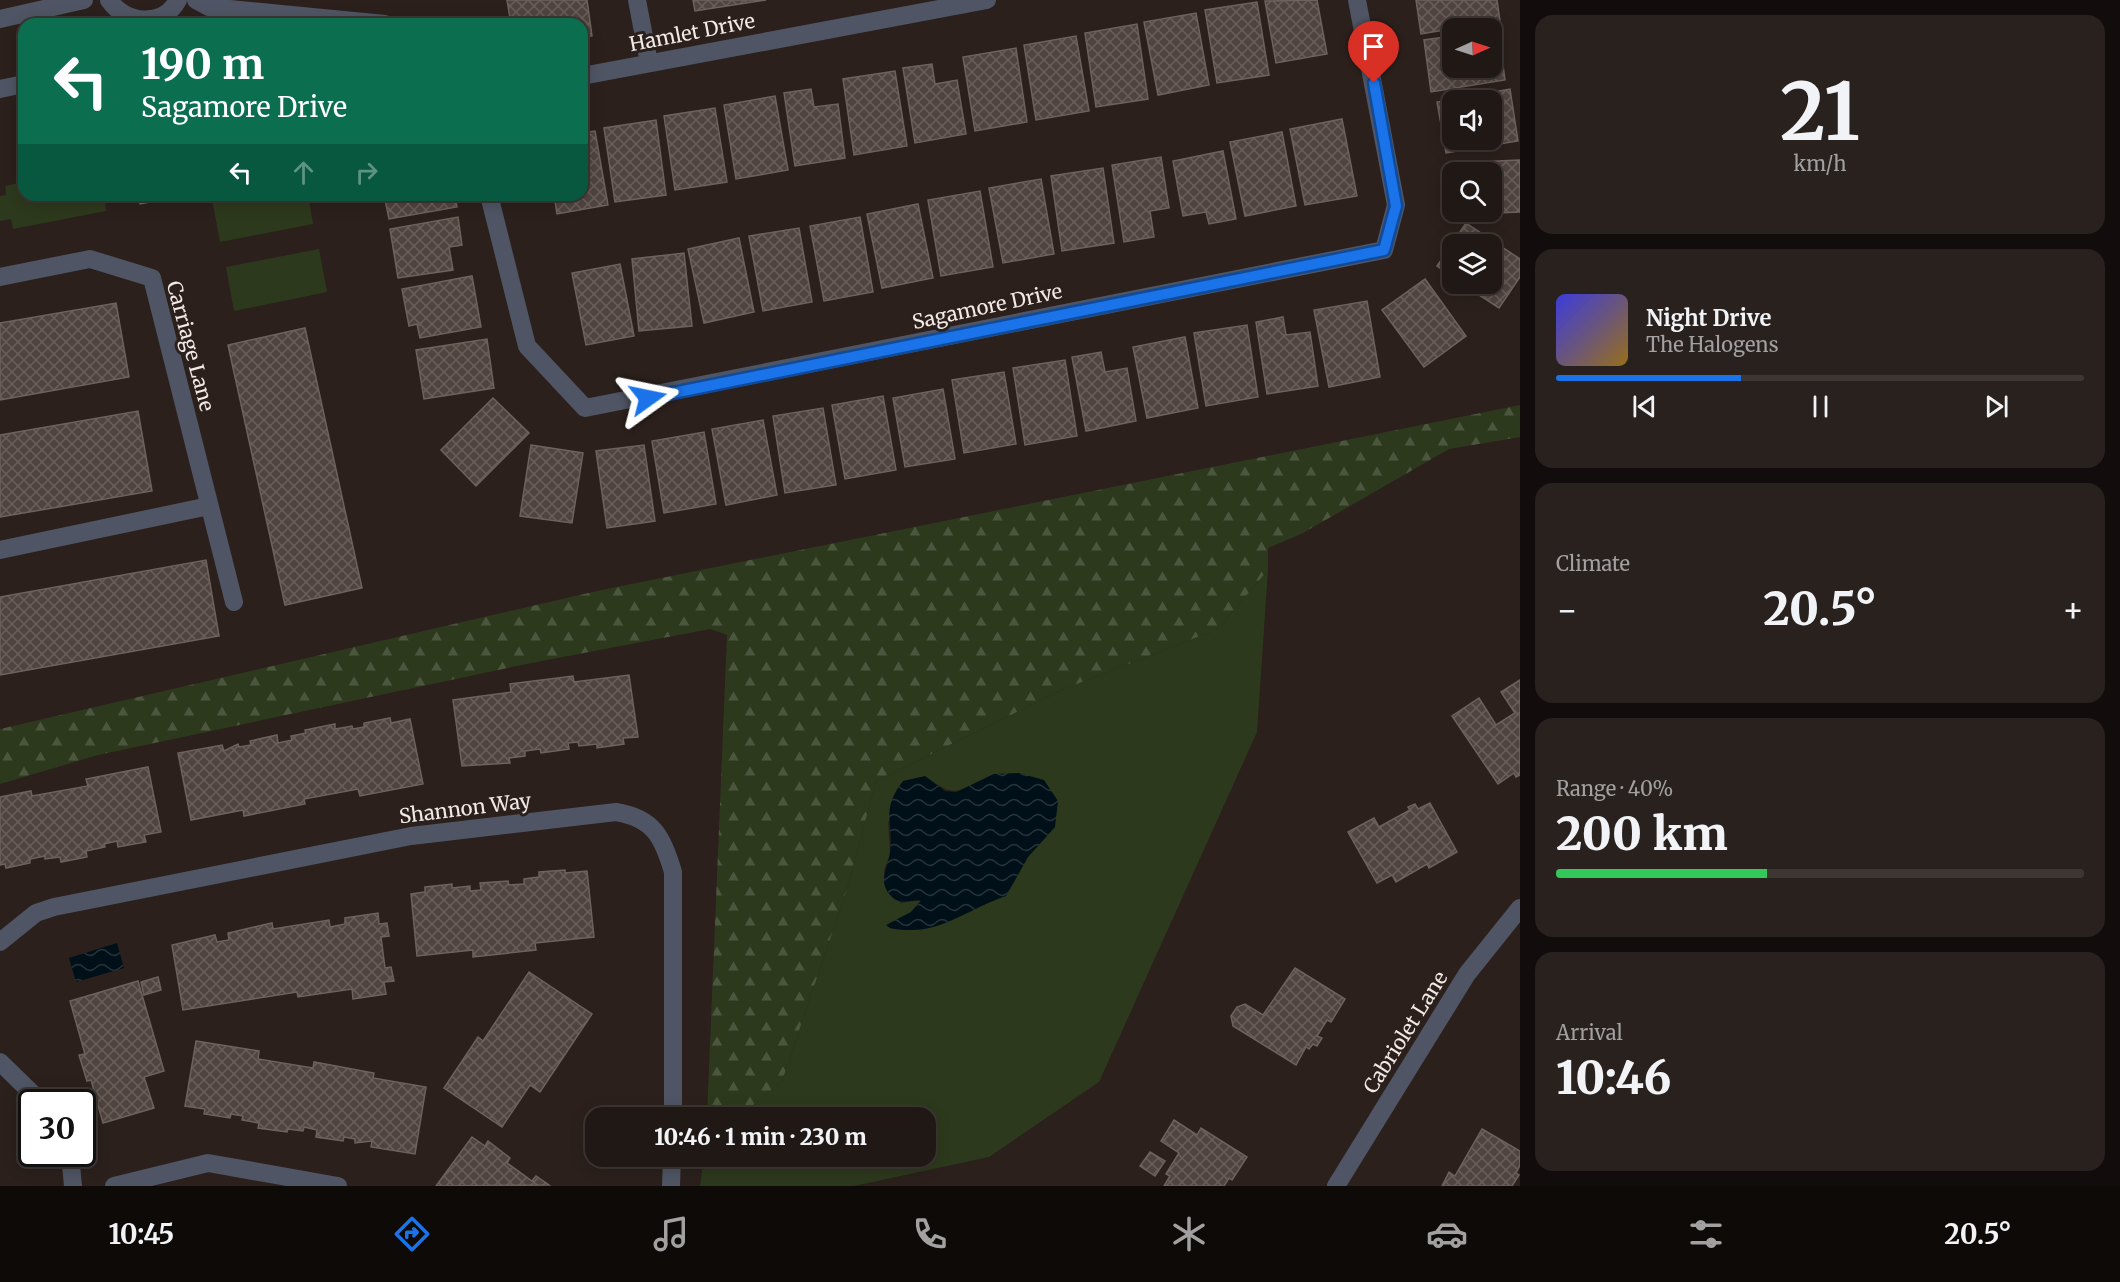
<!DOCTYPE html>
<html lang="en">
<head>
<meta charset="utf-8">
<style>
  :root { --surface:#201815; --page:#28211e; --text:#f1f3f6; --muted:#a2a0a0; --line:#3d3734; --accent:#1a73e8 }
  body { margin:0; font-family:Merriweather,serif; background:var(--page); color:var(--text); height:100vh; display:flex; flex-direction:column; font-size:22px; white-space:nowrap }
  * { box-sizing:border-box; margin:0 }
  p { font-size:20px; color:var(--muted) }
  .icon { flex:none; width:33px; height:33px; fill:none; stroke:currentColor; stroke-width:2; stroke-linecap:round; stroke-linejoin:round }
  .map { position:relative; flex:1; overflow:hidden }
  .drawer { display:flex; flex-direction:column; gap:15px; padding:15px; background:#120d0c; width:600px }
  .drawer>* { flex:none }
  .hud { position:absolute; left:18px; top:18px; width:570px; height:183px; border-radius:18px; box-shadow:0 3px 15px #0003,0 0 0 2px var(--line); background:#0b6e4f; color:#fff; overflow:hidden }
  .needle { width:39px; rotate:87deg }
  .tools { position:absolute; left:1442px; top:18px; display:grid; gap:12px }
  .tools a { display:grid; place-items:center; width:60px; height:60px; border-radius:12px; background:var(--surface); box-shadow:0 3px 15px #0003,0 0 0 2px var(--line); font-size:30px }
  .speed { position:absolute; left:18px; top:1089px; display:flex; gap:12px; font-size:30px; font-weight:700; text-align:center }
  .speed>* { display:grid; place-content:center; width:78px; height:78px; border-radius:50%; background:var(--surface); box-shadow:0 3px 15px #0003,0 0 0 2px var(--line); line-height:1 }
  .speed .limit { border:3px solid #111; border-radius:9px; background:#fff; color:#111 }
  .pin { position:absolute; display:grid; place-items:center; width:51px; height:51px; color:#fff; margin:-62px -26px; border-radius:50% 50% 50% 0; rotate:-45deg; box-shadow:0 0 6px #0007 }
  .pin .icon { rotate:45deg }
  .me { position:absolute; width:66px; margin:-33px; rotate:78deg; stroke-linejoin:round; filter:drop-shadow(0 0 4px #0008) }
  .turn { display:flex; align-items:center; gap:21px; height:126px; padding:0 24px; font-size:27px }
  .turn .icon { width:78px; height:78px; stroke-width:2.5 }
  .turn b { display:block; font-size:42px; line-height:51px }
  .lanes { display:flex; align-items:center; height:57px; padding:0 24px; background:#0003; justify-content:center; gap:30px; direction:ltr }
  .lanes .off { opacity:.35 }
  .big { font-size:45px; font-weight:800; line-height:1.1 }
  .drawer .card { flex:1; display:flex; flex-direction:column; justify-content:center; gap:9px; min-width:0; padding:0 21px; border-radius:18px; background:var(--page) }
  .drawer .dial { align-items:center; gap:0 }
  .dial b { font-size:78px; line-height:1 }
  .song { display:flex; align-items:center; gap:18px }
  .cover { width:72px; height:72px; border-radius:9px; background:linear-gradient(135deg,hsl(240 70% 55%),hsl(40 70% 35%)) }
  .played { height:6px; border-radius:3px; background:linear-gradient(90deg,var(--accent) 35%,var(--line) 35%) }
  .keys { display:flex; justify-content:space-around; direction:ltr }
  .heat { display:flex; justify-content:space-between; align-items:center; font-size:33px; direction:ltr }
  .charge { height:9px; border-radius:4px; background:linear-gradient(90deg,#34c759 40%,var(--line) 0) }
  .trip { position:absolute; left:585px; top:1107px; width:351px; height:60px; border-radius:18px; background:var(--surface); box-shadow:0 3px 15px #0003,0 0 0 2px var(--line); font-weight:800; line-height:60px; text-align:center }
  .tab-bar { display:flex; height:96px; justify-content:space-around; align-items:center; background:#0d0a08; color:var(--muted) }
  .tab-bar .icon { width:42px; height:42px }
  .tab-bar .on { color:var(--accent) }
  .tab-bar b { font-size:27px; color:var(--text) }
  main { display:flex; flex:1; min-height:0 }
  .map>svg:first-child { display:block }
  .grass { fill:#2d391d; fill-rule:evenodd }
  .forest { fill:url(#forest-firs) }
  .water { fill:url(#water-waves) }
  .building { fill:url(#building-cross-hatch); stroke:#6e625d; stroke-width:1.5; fill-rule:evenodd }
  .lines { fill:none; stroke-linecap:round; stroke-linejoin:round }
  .minor { stroke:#4f5564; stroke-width:18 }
  .route-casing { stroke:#114b97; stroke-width:15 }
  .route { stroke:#1a73e8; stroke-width:10 }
  .labels { text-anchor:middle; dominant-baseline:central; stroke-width:6; stroke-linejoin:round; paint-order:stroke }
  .street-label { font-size:20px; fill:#f2eae7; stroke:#2b201c }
</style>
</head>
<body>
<main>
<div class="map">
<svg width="1520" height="1186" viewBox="0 0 1520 1186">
  <defs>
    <pattern id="forest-firs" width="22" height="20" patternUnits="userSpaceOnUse" patternTransform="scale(1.5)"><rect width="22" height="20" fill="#2d391d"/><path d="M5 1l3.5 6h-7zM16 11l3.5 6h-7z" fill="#4c563e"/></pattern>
    <pattern id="water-waves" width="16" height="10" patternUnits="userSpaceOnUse" patternTransform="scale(1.5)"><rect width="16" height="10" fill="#001019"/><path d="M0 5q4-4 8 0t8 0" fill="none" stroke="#26333a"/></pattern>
    <pattern id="building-cross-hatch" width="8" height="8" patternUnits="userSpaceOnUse" patternTransform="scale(1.5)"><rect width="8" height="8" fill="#50443f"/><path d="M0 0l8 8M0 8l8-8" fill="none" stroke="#6a5f5b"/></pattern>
  </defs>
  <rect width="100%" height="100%" fill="#2b201c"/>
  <!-- grass -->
  <g class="grass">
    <polygon points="24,182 24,195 119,195 120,198 105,201 106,211 13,229 11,219 0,221 0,196 6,195 5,186"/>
    <polygon points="231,195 308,195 313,224 220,242 212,199"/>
    <polygon points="319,249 327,292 234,311 226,267"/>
    <path d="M1268 570 1257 732 1099 1082 989 1157 854 1186H700L704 1157 926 1156V1118L739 1117 782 1081 847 889 876 781 1064 689 1218 629ZM994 774 1055 827 1028 857 1006 896C964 910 937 938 890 928L887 925 911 912 921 900 901 903 884 884V870L890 854 888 822 925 776C958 801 959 790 994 774Z"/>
  </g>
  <!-- forest -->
  <polygon class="forest" points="1520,405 1520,437 1449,449 1303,533 1268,548 1268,570 1218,629 1064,689 876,781 847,889 782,1081 739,1117 707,1117 727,635 710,629 526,664 98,755 0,784 0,729 597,591"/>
  <!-- water -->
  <g class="water">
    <path d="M1019 773 1044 780 1058 801 1055 827 1028 857 1006 896C964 910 938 938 890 928L886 925 911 912 921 901C910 899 900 906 891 896 877 881 888 868 890 852 894 821 880 811 903 781L925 776 945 791 956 792 994 774Z"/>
    <polygon points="117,943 124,968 76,982 69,958"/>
  </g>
  <!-- building -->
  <g class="building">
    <polygon points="507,0 587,0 592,36 582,38 582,24 511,24"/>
    <polygon points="693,0 766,0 695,11"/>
    <polygon points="1317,0 1327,54 1276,63 1265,1"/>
    <polygon points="1416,0 1497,0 1500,21 1421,34"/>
    <polygon points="1257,2 1269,75 1217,83 1205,10"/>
    <polygon points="1196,13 1209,85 1158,95 1144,22"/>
    <polygon points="1137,24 1148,99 1096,107 1085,33"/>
    <polygon points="1498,29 1505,80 1431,92 1424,40 1452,36 1452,68 1491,68 1491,30"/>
    <polygon points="1076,36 1089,111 1036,120 1024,45"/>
    <polygon points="1016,48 1027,122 975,131 963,57"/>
    <polygon points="932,64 935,84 957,80 966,134 915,143 903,68"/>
    <polygon points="895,71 907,146 854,155 843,79"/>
    <polygon points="811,89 814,107 838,104 845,158 795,166 784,93"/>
    <path d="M1510 89 1518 141 1446 153 1437 102ZM1452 100H1491V140H1452Z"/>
    <polygon points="775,96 788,170 736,179 724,105"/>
    <polygon points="715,108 727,182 675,190 664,116"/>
    <polygon points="1342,119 1357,196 1305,205 1290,129"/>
    <polygon points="656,120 666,195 615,202 604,128"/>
    <polygon points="595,131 608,205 557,214 554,195 582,195 582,133"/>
    <polygon points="1282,132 1296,206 1245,216 1230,142"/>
    <polygon points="1223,151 1236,219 1209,224 1206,212 1183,216 1173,161"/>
    <polygon points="1161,157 1169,208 1150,211 1154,237 1124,242 1112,165"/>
    <polygon points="1520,160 1520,212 1454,215 1454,212 1491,212 1491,172 1452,172 1452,163"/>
    <polygon points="1103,168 1114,243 1062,251 1051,176"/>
    <polygon points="1041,179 1054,254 1003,263 989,188"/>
    <polygon points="980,191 993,267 941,276 928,200"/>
    <polygon points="138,195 183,195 183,196 140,204"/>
    <polygon points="384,195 455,195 457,207 389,219"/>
    <polygon points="918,204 933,278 882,288 867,214"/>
    <polygon points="458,217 462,245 449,247 453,270 398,278 390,229"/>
    <polygon points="860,217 873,292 824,301 810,226"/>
    <polygon points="1466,223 1520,259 1520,277 1499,308 1462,284 1491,284 1491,244 1452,244 1452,276 1437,266"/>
    <polygon points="799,228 812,302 763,311 749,236"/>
    <polygon points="739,238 754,312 704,323 688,249"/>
    <polygon points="684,253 692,326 639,331 632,259"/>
    <polygon points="620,264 634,336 586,345 572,273"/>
    <polygon points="472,276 481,327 420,338 417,324 409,326 402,289"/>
    <polygon points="1425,279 1466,336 1424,367 1382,310"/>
    <polygon points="1367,301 1380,377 1329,387 1314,310"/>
    <polygon points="116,303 129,377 0,400 0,323"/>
    <polygon points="1283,317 1286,335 1310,332 1318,386 1267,394 1256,322"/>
    <polygon points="1247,325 1258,397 1206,406 1194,333"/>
    <polygon points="305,328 362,588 285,605 228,345"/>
    <polygon points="1185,337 1198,408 1147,418 1133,347"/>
    <polygon points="487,339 494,388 424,399 416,350"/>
    <polygon points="1101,352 1105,372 1127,368 1136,421 1086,431 1072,357"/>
    <polygon points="1065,360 1077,436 1025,445 1013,368"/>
    <polygon points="1004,372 1016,444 964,453 952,380"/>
    <polygon points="943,389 955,459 905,467 893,398"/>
    <polygon points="883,396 896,470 845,479 832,405"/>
    <polygon points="493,398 529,433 476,486 441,450"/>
    <polygon points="823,408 836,485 785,493 773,416"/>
    <polygon points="138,411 152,491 0,517 0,435"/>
    <polygon points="763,420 777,495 726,505 712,429"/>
    <polygon points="704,432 716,504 664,513 652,441"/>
    <polygon points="531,445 583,453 572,523 520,516"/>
    <polygon points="644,445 655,521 607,528 596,451"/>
    <polygon points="206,560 219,636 0,675 0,597"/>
    <polygon points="629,675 638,737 623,738 624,744 597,748 597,744 579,746 578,742 568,743 569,749 541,753 540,749 525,751 525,756 509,758 510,763 462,766 453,700 511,692 510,684 573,676 574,682"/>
    <polygon points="1520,680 1520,775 1516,777 1514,773 1498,784 1452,716 1479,698 1496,725 1515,713 1501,692"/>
    <polygon points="390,718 391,723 410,719 423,784 360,796 358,789 304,799 305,804 244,816 243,810 191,820 178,753 222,745 224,751 238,744 239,747 251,745 250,741 277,735 278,743 292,740 291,736 306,733 305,730 335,724 335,729 352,726 353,729 364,727 364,723"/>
    <polygon points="148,767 161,832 144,835 146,842 118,847 117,841 104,844 105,847 86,851 87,857 61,862 60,857 45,859 45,856 30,859 30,863 6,868 5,864 0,865 0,797 31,791 32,796 88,786 86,779"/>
    <polygon points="1430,803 1457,852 1429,868 1427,864 1396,882 1392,875 1377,883 1348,832 1374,818 1379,827 1410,810 1408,807 1415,804 1418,809"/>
    <polygon points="565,870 565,873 587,871 594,937 535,943 536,950 473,957 473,950 417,956 411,894 425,892 425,887 452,884 452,888 470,886 470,891 481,890 480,883 508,881 509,885 524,884 524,879 539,877 539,872"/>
    <polygon points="378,913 379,924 387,923 389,936 381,937 385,968 391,967 394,981 384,982 386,994 353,999 352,989 298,997 297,992 183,1010 172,945 215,935 217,942 229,940 228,933 272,923 273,929 329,920 330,927 345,924 345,918"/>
    <polygon points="1295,968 1345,999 1331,1022 1327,1020 1317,1036 1322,1038 1317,1046 1313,1044 1309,1049 1306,1047 1296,1065 1233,1026 1231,1016 1237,1007 1245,1004 1263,1015"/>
    <polygon points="529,972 592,1014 540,1092 530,1085 502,1127 444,1088 478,1037 483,1041"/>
    <polygon points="158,977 161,990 144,995 141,982"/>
    <polygon points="138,981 164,1071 144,1077 154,1108 103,1123 91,1080 87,1081 79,1055 85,1054 70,1001"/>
    <polygon points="196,1041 259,1051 258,1059 313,1068 314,1062 374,1073 373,1078 426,1087 415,1154 371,1147 372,1141 355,1143 355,1139 344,1137 343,1141 316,1137 317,1130 304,1127 303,1131 288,1129 287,1132 258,1128 259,1123 242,1120 243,1116 231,1114 230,1118 204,1114 205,1109 185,1106"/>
    <polygon points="1174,1120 1197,1135 1201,1128 1247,1157 1232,1180 1229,1178 1224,1186 1164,1186 1170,1176 1166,1174 1179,1153 1161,1141"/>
    <polygon points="1482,1129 1520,1151 1520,1165 1516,1173 1519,1175 1512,1186 1442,1186 1449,1172 1455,1176"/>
    <polygon points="472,1137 485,1146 488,1141 510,1158 507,1163 532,1181 536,1176 549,1185 436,1186"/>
    <polygon points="1150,1152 1165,1161 1155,1176 1140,1166"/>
  </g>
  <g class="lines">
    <!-- minor -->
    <g class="minor">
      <path d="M109 0C125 24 163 28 178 0"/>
      <polyline points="196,0 209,7 385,24"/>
      <polyline points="637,0 649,63"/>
      <polyline points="0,19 84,0"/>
      <polyline points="582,76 987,0"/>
      <polyline points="0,89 24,84"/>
      <polyline points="489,195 527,346 585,408 1384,250 1396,205 1357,0"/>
      <polyline points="0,277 90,259 152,278 234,602"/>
      <polyline points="0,550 209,506"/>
      <path d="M0 942 36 913 54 907 411 836 616 812C654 818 663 838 673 872V1118"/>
      <polyline points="0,1062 41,1102"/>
      <polyline points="70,1154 73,1186"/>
      <polyline points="114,1186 208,1163 338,1186"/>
      <polyline points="671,1186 672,1156"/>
      <polyline points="1336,1186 1467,974 1520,908"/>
    </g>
  </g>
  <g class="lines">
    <defs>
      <polyline id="route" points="648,398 1384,250 1396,206 1374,83"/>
    </defs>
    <!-- route casing -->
    <use href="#route" class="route-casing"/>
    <!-- route -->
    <use href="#route" class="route"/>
  </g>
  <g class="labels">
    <!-- street labels -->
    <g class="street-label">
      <text transform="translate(692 32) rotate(-11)">Hamlet Drive</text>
      <text transform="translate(987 306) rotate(-12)">Sagamore Drive</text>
      <text transform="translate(191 346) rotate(75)">Carriage Lane</text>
      <text transform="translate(465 808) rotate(-7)">Shannon Way</text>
      <text transform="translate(1405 1032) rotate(-58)">Cabriolet Lane</text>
    </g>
  </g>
</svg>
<div class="tools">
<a><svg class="needle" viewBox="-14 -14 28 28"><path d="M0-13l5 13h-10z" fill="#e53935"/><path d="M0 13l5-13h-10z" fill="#a2a0a0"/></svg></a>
<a><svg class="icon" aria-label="sound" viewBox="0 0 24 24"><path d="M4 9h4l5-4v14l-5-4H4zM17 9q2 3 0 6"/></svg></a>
<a><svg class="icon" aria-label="search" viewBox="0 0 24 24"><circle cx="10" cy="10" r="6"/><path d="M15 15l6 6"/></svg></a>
<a><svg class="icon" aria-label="layers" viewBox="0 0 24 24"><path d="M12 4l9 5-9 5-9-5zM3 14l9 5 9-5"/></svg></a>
</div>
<div class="speed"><div class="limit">30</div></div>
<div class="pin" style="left:1374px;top:83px;background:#d93025"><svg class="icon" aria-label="arrive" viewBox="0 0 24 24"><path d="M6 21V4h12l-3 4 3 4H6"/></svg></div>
<svg class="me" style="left:648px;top:398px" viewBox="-20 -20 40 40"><path d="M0-17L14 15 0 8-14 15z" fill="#1a73e8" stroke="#fff" stroke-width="4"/></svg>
<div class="trip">10:46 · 1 min · 230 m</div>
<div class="hud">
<div class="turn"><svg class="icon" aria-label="left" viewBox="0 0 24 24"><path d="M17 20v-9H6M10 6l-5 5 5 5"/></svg><div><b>190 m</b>Sagamore Drive</div></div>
<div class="lanes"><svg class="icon" aria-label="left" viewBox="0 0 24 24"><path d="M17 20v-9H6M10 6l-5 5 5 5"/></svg><svg class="icon off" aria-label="ahead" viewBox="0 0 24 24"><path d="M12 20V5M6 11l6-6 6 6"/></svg><svg class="icon off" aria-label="right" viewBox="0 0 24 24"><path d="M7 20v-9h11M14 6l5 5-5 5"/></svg></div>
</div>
</div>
<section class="drawer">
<div class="card dial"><b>21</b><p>km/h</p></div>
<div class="card">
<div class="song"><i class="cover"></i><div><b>Night Drive</b><p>The Halogens</p></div></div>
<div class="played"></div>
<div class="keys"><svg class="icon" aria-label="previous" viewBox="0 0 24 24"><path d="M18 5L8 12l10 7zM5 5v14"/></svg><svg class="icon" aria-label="pause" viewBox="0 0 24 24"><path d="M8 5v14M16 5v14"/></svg><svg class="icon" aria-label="next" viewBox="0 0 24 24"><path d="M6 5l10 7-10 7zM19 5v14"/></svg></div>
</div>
<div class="card"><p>Climate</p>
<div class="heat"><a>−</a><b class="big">20.5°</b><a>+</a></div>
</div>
<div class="card"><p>Range · 40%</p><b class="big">200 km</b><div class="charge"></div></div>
<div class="card"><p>Arrival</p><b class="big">10:46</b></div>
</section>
</main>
<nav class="tab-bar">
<b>10:45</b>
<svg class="icon on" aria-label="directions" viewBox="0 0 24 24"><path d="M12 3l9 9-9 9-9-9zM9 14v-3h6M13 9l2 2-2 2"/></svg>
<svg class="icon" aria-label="music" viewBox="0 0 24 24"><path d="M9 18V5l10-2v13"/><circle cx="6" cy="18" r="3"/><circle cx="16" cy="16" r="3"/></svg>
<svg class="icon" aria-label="phone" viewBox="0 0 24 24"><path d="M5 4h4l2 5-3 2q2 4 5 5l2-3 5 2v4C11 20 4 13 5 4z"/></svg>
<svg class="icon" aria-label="climate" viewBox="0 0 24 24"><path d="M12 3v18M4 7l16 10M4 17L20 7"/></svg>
<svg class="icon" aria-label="car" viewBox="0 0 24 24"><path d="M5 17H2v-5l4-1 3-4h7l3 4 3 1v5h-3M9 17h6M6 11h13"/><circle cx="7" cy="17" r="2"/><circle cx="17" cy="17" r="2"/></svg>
<svg class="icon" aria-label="filters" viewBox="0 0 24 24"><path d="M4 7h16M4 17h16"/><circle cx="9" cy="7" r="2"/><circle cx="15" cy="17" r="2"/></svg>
<b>20.5°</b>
</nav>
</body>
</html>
